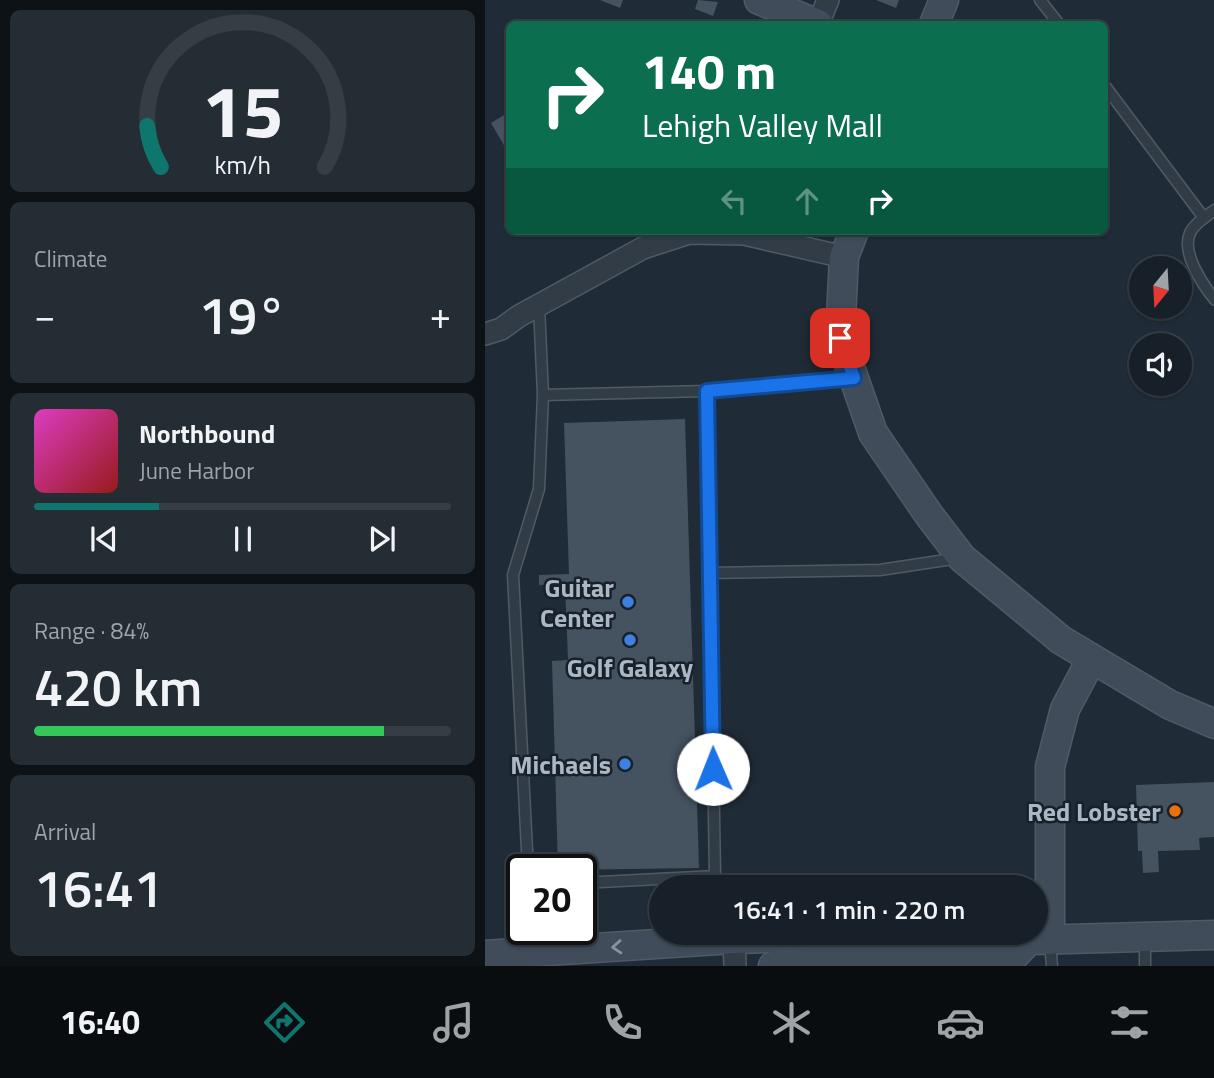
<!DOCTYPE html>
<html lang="en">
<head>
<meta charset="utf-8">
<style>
  :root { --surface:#172028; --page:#242d34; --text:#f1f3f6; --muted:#9ea3a8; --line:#363e45; --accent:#0f766e }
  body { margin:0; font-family:"Titillium Web",sans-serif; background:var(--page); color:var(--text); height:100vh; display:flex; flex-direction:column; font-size:26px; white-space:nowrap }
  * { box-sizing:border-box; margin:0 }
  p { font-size:23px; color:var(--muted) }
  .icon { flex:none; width:38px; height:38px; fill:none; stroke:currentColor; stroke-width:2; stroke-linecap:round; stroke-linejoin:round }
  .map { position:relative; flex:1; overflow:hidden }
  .side { display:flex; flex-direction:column; gap:10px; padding:10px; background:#0d1216; width:485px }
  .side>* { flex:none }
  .guide { position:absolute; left:21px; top:21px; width:602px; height:214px; border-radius:10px; box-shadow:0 2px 5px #0004,0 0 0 2px var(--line); background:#0b6e4f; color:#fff; overflow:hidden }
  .needle { width:46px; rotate:198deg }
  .fabs { position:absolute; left:644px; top:256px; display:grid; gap:14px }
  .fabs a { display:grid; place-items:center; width:63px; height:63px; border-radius:50%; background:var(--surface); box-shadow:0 2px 5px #0004,0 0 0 2px var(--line); font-size:35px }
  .speed { position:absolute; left:21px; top:854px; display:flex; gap:14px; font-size:35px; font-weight:700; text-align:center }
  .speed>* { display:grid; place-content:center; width:91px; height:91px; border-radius:50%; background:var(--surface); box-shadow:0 2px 5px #0004,0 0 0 2px var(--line); line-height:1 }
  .speed .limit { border:4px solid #111; border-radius:10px; background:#fff; color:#111 }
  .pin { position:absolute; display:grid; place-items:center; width:60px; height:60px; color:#fff; margin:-30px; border-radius:14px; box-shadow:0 4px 10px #0006 }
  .me { position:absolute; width:77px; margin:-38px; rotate:359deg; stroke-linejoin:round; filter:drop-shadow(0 0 5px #0008) }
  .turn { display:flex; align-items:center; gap:24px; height:147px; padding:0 21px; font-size:32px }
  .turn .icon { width:91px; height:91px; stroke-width:2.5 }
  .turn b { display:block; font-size:49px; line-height:60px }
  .lanes { display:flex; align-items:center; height:66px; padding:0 21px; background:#0003; justify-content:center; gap:35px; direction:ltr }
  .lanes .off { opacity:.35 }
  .big { font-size:52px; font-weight:600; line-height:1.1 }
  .side .widget { flex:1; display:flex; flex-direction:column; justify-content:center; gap:10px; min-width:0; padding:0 24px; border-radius:10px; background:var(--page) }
  .side .dial { align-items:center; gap:0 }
  .dial svg { height:182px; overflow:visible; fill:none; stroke:var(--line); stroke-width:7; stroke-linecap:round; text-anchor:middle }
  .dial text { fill:var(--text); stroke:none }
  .song { display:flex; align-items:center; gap:21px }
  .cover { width:84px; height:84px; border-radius:10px; background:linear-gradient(135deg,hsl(310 70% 55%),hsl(0 70% 35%)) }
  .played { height:7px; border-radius:4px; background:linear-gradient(90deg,var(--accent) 30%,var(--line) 30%) }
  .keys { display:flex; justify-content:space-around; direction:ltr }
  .heat { display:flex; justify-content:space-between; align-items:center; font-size:38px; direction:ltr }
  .charge { height:10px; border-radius:5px; background:linear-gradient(90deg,#34c759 84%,var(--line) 0) }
  .trip { position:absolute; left:164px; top:875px; width:399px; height:70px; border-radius:35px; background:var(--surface); box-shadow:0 2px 5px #0004,0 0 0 2px var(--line); font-weight:600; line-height:70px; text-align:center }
  .tab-bar { display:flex; height:112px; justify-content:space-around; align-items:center; background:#090d10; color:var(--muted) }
  .tab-bar .icon { width:49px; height:49px }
  .tab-bar .current { color:var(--accent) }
  .tab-bar b { font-size:32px; color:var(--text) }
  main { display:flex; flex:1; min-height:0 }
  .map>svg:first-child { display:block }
  .building { fill:#455260 }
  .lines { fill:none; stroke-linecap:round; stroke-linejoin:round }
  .lane-casing { stroke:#505a65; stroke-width:13 }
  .street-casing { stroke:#505a65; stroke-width:24 }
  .secondary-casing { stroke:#505a65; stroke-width:31 }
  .lane { stroke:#323c47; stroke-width:10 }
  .street { stroke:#323c47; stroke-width:21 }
  .secondary { stroke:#404c5a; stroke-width:28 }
  .oneway { stroke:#86929f }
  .route-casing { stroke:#114b97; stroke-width:18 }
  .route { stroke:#1a73e8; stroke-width:12 }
  .shop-dot { fill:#3f7fe0; stroke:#18212b; stroke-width:2.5 }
  .food-dot { fill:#e8710a; stroke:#18212b; stroke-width:2.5 }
  .labels { text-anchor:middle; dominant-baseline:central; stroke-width:5; stroke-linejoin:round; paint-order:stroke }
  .poi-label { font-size:26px; font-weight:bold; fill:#acb7c4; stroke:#18212b; text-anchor:end }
</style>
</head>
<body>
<main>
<section class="side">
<div class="widget dial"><svg viewBox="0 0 100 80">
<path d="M14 69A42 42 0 1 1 86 69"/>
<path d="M14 69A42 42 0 0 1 8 51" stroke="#0f766e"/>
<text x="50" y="56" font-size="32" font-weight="700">15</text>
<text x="50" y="72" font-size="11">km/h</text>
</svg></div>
<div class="widget"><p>Climate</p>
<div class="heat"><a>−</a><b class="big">19°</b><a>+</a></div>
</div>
<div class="widget">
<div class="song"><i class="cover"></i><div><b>Northbound</b><p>June Harbor</p></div></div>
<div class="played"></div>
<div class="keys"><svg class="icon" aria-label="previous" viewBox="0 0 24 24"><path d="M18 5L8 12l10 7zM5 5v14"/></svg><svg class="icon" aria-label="pause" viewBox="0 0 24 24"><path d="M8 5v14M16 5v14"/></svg><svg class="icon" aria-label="next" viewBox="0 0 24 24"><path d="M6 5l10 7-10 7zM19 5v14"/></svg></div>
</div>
<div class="widget"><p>Range · 84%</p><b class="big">420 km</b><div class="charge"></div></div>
<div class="widget"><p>Arrival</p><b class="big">16:41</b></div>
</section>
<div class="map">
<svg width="730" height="966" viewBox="0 0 730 966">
  <rect width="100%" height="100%" fill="#1f2b36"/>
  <!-- building -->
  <g class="building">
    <polygon points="115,0 138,0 135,8"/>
    <polygon points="213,0 233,2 228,16 210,9"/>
    <polygon points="391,0 414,0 411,8"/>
    <polygon points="24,112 24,154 6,123"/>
    <polygon points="200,419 214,868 73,870 67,661 83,660 80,584 54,585 54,575 84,574 79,423"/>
    <polygon points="730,782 730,837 714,838 715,850 673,851 674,872 658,873 657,851 653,851 651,785"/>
  </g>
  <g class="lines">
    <defs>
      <g id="lane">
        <polyline points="555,0 574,24"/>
        <polyline points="620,86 719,218"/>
        <path d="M730 210C721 216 709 224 705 233 696 253 718 285 730 300"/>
        <polyline points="54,306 58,395 222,391 366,378"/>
        <polyline points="225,573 395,570 474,558"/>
        <polyline points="43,870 28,575 54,489 58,395"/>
        <polyline points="96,883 230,876 222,391"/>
        <polyline points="660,937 660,966"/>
        <polyline points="565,941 567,966"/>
      </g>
      <g id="street">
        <polyline points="333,24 343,0"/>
        <polyline points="0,334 16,329 34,316 158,248 204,233 259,234 359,257"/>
        <polyline points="249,939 250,966"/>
      </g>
      <g id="secondary">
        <polyline points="274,0 333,24"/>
        <polyline points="449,24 459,0"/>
        <polyline points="369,231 359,257 355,338 388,433 444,515 477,558 576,640 685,705 730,724"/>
        <polyline points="547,940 730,935"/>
        <polyline points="565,940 565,767 580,709 606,660"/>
        <polyline points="0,955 249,939 467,933"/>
        <polyline points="288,966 527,958 544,940"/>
      </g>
    </defs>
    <!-- lane casing -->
    <use href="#lane" class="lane-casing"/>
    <!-- street casing -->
    <use href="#street" class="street-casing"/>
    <!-- secondary casing -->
    <use href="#secondary" class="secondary-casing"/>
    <!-- lane -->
    <use href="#lane" class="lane"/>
    <!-- street -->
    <use href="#street" class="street"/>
    <!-- secondary -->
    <use href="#secondary" class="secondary"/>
  </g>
  <!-- one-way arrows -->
  <defs><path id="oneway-chevron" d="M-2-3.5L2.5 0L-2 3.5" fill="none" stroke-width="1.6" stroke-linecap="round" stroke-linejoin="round" transform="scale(1.75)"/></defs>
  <use class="oneway" href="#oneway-chevron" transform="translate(132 947) rotate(176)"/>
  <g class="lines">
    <defs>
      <polyline id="route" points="228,769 222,391 369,378 355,338"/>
    </defs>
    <!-- route casing -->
    <use href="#route" class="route-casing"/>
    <!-- route -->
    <use href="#route" class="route"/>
  </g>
  <!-- markers -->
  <g class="shop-dot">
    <circle cx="143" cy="602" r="7"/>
    <circle cx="145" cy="640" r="7"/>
    <circle cx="140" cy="764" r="7"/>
  </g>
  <circle class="food-dot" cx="690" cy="811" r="7"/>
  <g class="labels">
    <!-- poi labels -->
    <g class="poi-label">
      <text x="129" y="587">Guitar<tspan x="129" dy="30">Center</tspan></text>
      <text x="145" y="667" text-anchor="middle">Golf Galaxy</text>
      <text x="126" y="764">Michaels</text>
      <text x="676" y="811">Red Lobster</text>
    </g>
  </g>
</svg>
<div class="fabs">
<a><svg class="needle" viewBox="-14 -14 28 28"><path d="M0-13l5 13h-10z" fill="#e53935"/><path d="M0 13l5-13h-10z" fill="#9ea3a8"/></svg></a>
<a><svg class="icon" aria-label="sound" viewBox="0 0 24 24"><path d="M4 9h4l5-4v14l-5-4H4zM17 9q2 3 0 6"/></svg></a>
</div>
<div class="speed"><div class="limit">20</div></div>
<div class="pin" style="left:355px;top:338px;background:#d93025"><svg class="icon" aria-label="arrive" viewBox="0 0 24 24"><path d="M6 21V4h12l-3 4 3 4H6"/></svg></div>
<svg class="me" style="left:228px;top:769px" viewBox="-20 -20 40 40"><circle r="19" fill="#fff"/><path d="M0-13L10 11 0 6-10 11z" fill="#1a73e8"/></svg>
<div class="trip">16:41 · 1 min · 220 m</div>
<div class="guide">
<div class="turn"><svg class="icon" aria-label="right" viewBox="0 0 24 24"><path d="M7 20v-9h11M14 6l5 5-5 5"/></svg><div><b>140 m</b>Lehigh Valley Mall</div></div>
<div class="lanes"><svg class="icon off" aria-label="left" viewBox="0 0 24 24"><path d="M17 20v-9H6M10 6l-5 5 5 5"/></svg><svg class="icon off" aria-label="ahead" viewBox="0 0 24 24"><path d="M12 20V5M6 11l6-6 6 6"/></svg><svg class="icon" aria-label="right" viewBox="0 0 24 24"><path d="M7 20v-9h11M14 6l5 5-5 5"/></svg></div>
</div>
</div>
</main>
<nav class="tab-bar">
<b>16:40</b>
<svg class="icon current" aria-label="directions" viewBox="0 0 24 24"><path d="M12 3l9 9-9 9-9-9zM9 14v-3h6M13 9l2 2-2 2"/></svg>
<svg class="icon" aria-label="music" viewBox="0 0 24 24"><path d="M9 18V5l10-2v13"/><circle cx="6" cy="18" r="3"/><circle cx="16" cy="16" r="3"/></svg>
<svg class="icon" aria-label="phone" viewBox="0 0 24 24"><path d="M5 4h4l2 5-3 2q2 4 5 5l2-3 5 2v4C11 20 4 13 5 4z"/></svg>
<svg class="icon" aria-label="climate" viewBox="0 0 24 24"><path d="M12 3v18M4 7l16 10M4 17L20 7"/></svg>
<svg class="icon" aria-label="car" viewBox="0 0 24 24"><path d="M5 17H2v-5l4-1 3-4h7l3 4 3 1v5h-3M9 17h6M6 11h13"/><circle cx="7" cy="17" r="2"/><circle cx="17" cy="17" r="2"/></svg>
<svg class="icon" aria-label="filters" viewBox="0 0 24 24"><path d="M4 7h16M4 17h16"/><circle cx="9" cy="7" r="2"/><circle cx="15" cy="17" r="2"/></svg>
</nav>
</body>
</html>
